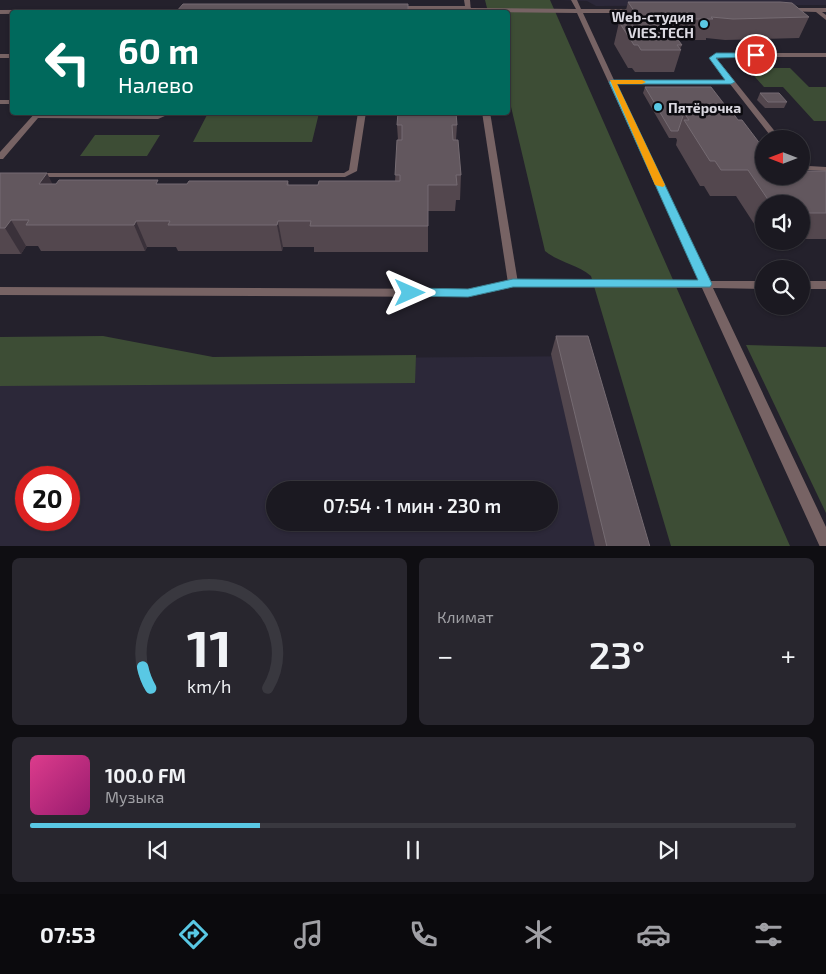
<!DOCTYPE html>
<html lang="ru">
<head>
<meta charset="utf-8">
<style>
  :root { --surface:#1b1921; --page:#28262e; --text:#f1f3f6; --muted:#a0a0a5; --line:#39383f; --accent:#59c8e4 }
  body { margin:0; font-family:"Exo 2",sans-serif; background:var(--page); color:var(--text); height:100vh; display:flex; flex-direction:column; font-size:19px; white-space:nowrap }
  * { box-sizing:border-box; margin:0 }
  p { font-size:16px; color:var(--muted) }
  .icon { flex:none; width:28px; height:28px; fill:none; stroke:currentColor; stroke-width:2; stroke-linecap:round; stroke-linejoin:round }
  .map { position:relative; height:546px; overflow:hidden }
  .details { display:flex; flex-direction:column; gap:12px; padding:12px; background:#0f0e12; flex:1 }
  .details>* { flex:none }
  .guide { position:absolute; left:10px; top:10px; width:500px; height:105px; border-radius:5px; box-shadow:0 1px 4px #0004,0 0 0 1px var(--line); background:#00695c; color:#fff; overflow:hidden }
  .needle { width:32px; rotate:270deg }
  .tools { position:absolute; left:755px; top:130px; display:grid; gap:10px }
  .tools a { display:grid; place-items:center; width:55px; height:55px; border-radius:50%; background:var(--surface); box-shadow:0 1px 4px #0004,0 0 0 1px var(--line); font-size:25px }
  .speed { position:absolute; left:15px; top:466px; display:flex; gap:10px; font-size:25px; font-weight:700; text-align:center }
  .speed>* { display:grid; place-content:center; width:65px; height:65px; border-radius:50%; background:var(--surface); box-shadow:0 1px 4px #0004,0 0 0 1px var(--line); line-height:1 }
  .speed .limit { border:8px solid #d22; background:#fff; color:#111 }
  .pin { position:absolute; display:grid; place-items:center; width:42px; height:42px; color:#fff; margin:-21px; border:2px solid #fff; border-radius:50%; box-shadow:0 1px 5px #0007 }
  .me { position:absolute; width:55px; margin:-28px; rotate:90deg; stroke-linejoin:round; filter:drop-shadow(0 0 4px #0008) }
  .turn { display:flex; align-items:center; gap:18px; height:105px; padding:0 25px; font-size:22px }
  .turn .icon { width:65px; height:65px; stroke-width:2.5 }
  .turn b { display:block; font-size:35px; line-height:42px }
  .big { font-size:38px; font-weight:600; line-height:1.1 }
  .details .widget { flex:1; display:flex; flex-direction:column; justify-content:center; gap:8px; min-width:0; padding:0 18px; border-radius:8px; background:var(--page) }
  .details .dial { align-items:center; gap:0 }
  .dial svg { height:130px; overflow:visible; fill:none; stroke:var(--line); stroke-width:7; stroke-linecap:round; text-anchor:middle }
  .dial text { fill:var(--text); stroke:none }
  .song { display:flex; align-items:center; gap:15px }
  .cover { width:60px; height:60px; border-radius:8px; background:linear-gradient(135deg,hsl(330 70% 55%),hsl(320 70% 35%)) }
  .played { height:5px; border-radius:2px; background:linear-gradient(90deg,var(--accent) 30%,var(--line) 30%) }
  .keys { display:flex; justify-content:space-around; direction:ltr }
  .heat { display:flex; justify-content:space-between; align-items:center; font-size:28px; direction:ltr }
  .details .tiles { flex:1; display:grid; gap:12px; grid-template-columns:1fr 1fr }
  .widget:last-child { grid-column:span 2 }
  .trip { position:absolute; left:266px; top:481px; width:292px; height:50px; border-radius:25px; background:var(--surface); box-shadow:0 1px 4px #0004,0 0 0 1px var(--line); font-weight:600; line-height:50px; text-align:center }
  .dock { display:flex; height:80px; justify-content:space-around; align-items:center; background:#0b0a0d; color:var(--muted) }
  .dock .icon { width:35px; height:35px }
  .dock .selected { color:var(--accent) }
  .dock b { font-size:22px; color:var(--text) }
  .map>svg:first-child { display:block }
  .built { fill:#2c2839; fill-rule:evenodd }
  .green { fill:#3d4d35 }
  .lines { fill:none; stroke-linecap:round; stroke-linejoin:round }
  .service { fill:#776364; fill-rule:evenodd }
  .minor { fill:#776364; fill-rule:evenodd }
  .wall { fill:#53474e }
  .shaded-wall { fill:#3a313a }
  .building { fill:#62575e; stroke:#756b72 }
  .route { fill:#59c8e4; stroke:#3a8294 }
  .slow { fill:#f59e0b }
  .poi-dot { fill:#59c8e4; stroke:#0c0b10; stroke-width:2 }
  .labels { text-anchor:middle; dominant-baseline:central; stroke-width:5; stroke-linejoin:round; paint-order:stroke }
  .far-poi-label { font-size:14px; font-weight:bold; fill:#dbd9e1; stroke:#0c0b10; text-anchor:end }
</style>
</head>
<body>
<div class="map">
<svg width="826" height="547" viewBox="0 0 826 547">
  <rect width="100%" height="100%" fill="#24212c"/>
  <!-- built -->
  <g class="built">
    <polygon points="560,0 826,0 826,5 596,6 587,1"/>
    <path d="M587 356 640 546H0V361ZM26 478H69V520H26ZM275 490H550V522H275Z"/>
  </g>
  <!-- green -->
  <g class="green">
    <path d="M485 0H550L790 546H671L591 276C577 264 560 263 545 251L508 94V12H488Z"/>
    <polygon points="747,68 790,68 809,87 826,87 826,121 814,121 783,87 764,87"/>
    <polygon points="208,113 208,112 319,113 312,142 193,142"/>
    <polygon points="95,135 160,135 147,156 80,156"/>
    <polygon points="103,336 213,357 416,355 415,383 0,386 0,337"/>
    <polygon points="746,345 826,347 826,513"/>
  </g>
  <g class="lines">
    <!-- service -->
    <g class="service">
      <polygon points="571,0 577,0 581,9 638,9 641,11 638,13 583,13 614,80 727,80 711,59 711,57 721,53 826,53 826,57 722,57 717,59 781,139 773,139 730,84 616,84 710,281 764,281 764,289 713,288 826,527 826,547 820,547 702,288 513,287 468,297 0,295 0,287 468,289 513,279 699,281 577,13 469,12 467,10 395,10 392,8 395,6 469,6 471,8 576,9"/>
      <polygon points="788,8 826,8 826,12 822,12 826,15 826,20 816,12 786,11 785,10"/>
      <polygon points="190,9 192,10 192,12 0,14 0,10"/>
      <rect x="0" y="54" width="12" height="4"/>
      <rect x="0" y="100" width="12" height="4"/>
      <polygon points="36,112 157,115 163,112 174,112 158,119 38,118 3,159 0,159 0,152"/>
      <polygon points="358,112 366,112 357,171 345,177 34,177 30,175 34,173 344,173 349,170"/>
      <polygon points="801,163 809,166 826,167 826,171 808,170 801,168"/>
      <rect x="801" y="281" width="25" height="8"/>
    </g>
    <!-- minor -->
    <g class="minor">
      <polygon points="464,0 470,0 471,12 466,12"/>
      <polygon points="482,112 490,112 518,283 513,287 508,283"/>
    </g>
  </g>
  <!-- wall -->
  <g class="wall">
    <polygon points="628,2 809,17 799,38 725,40 706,38 706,40 678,40 682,45 680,49 681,50 674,72 635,72 632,68 628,68 614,44 620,18 624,18"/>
    <polygon points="645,87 711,87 764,176 826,171 826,239 801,239 801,204 764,204 764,239 736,196 710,196 704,186 700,186 676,145 677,140 676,138 669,138 643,93"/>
    <polygon points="760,93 787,102 784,108 765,108 757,100"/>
    <polygon points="397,125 457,125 456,140 461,175 460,200 456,200 455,211 428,211 428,252 314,252 314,247 283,247 282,251 178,251 176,247 147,247 145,251 41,251 38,246 26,246 21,254 0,254 0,173 52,184 187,184 288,181 289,185 318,185 395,181 398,140"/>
    <polygon points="556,336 650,547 595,547 551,354"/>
  </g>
  <!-- shaded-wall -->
  <g class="shaded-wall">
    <polygon points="47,173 60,199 39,184"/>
    <polygon points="11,220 26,246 21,254 5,228"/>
    <polygon points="136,221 147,247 145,251 134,225"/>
    <polygon points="278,221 283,247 282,251 277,225"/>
  </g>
  <!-- building -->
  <g class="building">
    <polygon points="628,2 780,2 792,3 809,17 733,19 711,17 713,19 658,19 660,22 664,22 682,45 677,45 681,50 641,50 638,45 634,45 619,22 623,22 620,18 639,18"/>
    <polygon points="183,4 408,4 408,12 176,12"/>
    <polygon points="645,87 711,87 731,113 684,113 678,131 671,131"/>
    <polygon points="760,93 779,93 787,102 768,102"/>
    <polygon points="398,112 456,112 457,125 452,125 453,140 458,140 461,175 456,175 457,185 428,185 428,226 310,226 311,221 278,221 277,225 168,225 170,221 136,221 134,225 26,225 29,220 11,220 5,228 0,228 0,173 47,173 39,184 56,184 59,180 158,180 156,184 187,184 189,181 288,181 287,185 318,185 319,181 400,181 400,175 395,175 397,140 402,140 402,125 397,125"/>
    <polygon points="684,113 733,113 738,120 742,120 764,149 764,176 801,176 801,171 826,171 826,213 801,213 801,204 771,204 748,170 721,170 715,161 710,161 684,120 689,120"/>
    <polygon points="556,336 588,336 650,547 607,547"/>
  </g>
  <!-- route -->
  <polygon class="route" points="716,53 756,53 759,55 756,57 716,58 735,82 731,84 617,84 712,284 710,287 513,287 468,297 405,296 405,290 410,288 468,289 513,279 698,280 609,82 612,80 725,80 709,58"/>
  <!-- slow -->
  <polygon class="slow" points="610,80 642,80 646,82 642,84 617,84 665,185 663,187 655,185"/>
  <!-- markers -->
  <g class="poi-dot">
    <circle cx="704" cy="24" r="5"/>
    <circle cx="658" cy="107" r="5"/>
  </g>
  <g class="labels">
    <!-- far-poi labels -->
    <g class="far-poi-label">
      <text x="694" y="16">Web-студия<tspan x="694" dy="16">VIES.TECH</tspan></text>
      <text x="668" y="107" text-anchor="start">Пятёрочка</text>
    </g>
  </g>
</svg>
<div class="tools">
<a><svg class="needle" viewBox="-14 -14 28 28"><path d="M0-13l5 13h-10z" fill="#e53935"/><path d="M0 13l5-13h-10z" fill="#a0a0a5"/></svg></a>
<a><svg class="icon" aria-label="sound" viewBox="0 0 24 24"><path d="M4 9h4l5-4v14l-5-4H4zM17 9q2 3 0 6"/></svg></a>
<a><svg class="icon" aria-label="search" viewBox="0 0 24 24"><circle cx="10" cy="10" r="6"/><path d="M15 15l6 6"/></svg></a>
</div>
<div class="speed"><div class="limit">20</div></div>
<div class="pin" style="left:756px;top:55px;background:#d93025"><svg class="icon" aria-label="arrive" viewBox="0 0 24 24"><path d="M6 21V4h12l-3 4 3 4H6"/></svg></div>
<svg class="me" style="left:410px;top:293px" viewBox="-20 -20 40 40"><path d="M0-17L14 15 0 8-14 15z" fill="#59c8e4" stroke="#fff" stroke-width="4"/></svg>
<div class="trip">07:54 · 1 мин · 230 m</div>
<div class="guide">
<div class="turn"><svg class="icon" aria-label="left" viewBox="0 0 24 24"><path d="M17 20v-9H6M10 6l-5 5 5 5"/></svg><div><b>60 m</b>Налево</div></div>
</div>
</div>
<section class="details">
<div class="tiles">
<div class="widget dial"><svg viewBox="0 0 100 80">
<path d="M14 69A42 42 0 1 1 86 69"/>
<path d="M14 69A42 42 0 0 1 9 56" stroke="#59c8e4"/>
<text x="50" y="56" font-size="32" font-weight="700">11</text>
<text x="50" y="72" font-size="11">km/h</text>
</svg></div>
<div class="widget"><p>Климат</p>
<div class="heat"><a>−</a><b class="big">23°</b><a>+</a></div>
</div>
<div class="widget">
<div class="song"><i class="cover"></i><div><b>100.0 FM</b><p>Музыка</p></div></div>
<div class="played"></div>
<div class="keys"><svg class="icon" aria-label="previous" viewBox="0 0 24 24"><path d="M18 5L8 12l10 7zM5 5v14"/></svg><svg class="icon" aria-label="pause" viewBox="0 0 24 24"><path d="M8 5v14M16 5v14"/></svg><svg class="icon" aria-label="next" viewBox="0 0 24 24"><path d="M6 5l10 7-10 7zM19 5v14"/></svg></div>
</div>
</div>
</section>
<nav class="dock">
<b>07:53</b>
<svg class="icon selected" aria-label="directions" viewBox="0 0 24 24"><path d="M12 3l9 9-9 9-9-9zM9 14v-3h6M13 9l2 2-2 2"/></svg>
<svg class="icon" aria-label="music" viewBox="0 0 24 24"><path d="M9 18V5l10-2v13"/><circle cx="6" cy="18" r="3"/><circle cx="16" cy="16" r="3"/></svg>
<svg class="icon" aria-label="phone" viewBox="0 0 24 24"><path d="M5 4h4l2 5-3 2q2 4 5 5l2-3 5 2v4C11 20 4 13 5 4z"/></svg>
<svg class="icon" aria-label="climate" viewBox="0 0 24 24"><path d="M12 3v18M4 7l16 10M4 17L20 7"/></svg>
<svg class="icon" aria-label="car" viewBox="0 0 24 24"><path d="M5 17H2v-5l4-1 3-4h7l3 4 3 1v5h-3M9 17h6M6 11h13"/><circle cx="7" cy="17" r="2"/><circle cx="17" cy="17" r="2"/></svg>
<svg class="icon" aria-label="filters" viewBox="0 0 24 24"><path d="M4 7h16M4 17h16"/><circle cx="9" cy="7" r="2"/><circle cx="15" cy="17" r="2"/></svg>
</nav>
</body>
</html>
